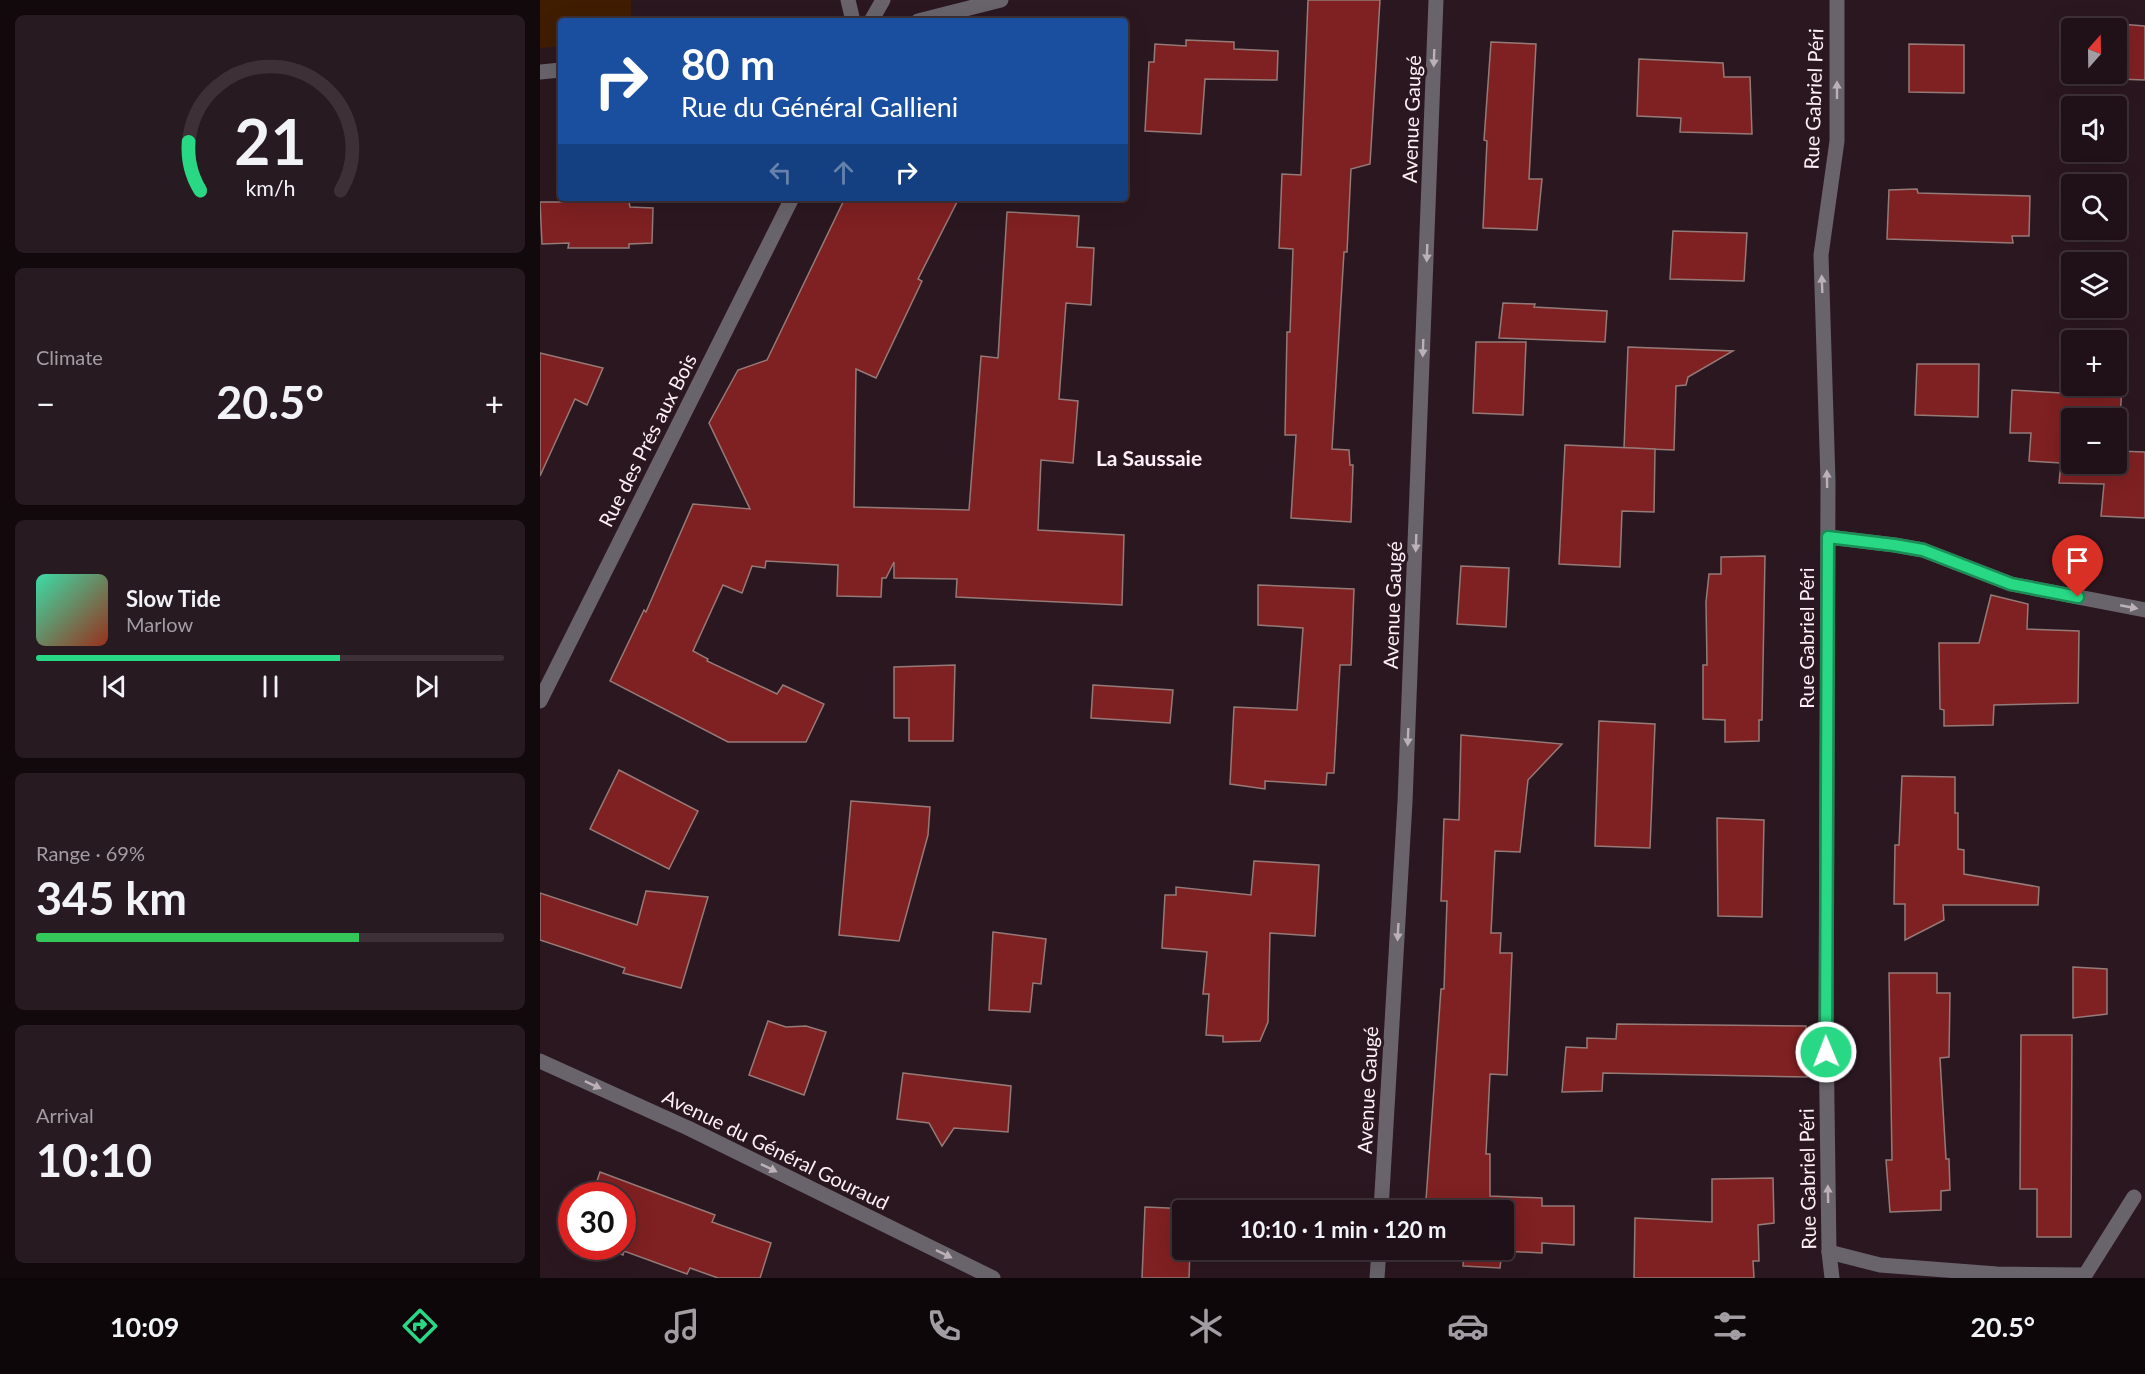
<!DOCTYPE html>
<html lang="en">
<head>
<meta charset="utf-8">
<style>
  :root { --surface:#201118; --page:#281a21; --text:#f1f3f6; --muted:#a29da2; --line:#3d3137; --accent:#29d885 }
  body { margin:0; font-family:Lato,sans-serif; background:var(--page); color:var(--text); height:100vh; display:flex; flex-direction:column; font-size:22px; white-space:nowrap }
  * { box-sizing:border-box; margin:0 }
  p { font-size:20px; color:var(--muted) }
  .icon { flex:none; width:33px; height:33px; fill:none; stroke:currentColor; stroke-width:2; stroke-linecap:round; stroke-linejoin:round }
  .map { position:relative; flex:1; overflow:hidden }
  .sheet { display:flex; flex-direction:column; gap:15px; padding:15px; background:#12090d; width:540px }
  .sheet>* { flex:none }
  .hud { position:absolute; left:18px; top:18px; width:570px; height:183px; border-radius:6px; box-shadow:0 6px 24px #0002,0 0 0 2px var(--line); background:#1a4fa0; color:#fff; overflow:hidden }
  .needle { width:39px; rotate:20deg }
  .tools { position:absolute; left:1521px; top:18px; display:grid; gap:12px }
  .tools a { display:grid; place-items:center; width:66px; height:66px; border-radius:6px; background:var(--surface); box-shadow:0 6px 24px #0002,0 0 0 2px var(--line); font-size:30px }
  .speed { position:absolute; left:18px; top:1182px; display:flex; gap:12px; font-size:30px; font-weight:700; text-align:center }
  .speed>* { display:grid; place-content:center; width:78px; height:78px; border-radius:50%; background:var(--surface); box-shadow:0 6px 24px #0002,0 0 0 2px var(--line); line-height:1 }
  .speed .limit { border:9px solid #d22; background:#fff; color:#111 }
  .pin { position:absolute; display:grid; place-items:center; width:51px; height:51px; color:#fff; margin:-62px -26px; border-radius:50% 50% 50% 0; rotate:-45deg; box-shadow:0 0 6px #0007 }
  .pin .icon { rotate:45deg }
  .me { position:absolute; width:66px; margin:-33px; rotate:359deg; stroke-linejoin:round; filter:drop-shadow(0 0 4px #0008) }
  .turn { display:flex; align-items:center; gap:21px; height:126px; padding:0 24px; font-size:27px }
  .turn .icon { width:78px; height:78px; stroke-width:2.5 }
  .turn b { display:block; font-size:42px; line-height:51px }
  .lanes { display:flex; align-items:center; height:57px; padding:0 24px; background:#0003; justify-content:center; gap:30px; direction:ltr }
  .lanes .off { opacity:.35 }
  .big { font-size:45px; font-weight:700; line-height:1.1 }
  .sheet .tile { flex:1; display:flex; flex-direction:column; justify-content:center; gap:9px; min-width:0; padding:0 21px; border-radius:9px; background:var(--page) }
  .sheet .dial { align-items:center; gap:0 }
  .dial svg { height:156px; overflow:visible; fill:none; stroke:var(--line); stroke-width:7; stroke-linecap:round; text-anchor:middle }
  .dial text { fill:var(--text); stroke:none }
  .song { display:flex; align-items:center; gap:18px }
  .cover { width:72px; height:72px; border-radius:9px; background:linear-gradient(135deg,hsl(160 70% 55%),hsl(10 70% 35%)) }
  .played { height:6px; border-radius:3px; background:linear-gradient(90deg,var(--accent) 65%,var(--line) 65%) }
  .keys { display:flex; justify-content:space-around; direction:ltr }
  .heat { display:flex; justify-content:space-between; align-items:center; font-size:33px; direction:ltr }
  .charge { height:9px; border-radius:4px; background:linear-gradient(90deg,#34c759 69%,var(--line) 0) }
  .trip { position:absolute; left:632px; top:1200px; width:342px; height:60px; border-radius:6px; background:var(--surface); box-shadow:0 6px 24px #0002,0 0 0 2px var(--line); font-weight:700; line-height:60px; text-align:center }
  .tabs { display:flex; height:96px; justify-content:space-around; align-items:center; background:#0d070a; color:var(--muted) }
  .tabs .icon { width:42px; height:42px }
  .tabs .on { color:var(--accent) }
  .tabs b { font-size:27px; color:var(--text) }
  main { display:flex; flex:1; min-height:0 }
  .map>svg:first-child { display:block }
  .green { fill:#401d00 }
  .building { fill:#7f2022; stroke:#957a77; stroke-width:1.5; fill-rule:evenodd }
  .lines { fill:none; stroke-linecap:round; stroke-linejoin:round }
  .minor { stroke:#69636b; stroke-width:15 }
  .oneway { fill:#bbb1b7 }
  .route-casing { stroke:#1b8c56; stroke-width:15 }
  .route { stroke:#29d885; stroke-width:10 }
  .labels { text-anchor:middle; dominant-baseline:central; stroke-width:6; stroke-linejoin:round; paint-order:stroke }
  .street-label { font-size:20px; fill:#fef0f5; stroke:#2b1720 }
  .neighbourhood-label { font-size:21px; font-weight:bold; fill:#fef0f5; stroke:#2b1720 }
</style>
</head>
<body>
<main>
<section class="sheet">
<div class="tile dial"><svg viewBox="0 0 100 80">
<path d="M14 69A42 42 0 1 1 86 69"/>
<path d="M14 69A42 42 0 0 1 8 44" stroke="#29d885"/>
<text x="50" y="56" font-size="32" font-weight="700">21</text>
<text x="50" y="72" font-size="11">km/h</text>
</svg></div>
<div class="tile"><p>Climate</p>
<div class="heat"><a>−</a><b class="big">20.5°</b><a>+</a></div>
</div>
<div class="tile">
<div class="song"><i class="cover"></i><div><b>Slow Tide</b><p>Marlow</p></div></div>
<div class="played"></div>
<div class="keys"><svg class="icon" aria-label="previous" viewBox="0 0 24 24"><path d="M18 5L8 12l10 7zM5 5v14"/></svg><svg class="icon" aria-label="pause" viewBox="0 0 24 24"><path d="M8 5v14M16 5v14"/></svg><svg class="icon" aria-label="next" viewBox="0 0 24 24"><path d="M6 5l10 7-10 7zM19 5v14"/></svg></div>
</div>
<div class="tile"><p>Range · 69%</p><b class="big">345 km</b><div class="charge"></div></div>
<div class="tile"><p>Arrival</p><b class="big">10:10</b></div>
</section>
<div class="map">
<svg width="1605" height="1278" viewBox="0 0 1605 1278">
  <rect width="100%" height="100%" fill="#2b1720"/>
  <!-- green -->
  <polygon class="green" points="0,0 91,0 91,21 21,21 21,46 0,48"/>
  <!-- building -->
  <g class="building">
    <polygon points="768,0 840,0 830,164 811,169 807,252 804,252 792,449 809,450 810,465 813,465 811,522 751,518 756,435 745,435 747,332 750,332 753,249 739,248 742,174 761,175"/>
    <polygon points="1555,22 1605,26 1605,80 1552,78 1553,74 1576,74 1576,28 1555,28"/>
    <polygon points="646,40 694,42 694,49 738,51 737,80 665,79 661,134 605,131 609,62 614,62 615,44 646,46"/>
    <polygon points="951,42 996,44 989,179 1002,179 997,230 943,228 947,141 944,140"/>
    <polygon points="1369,44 1424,45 1424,93 1369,92"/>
    <polygon points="1099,59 1183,63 1184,77 1210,77 1212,134 1140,132 1141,118 1097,116"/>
    <polygon points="1377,189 1378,193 1490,196 1489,236 1472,236 1473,243 1347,239 1349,190"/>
    <polygon points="305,198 419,198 378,279 382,281 336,378 316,369 314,507 429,510 441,356 458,358 467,212 539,216 537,247 554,248 551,305 526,303 519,399 538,401 533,463 501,460 498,530 584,535 582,605 416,597 417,579 354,578 354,562 346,578 342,578 341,597 297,596 298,565 226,561 225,568 212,566 202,593 183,585 153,651 168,659 167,661 237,694 243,685 284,704 266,742 188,742 70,681 104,610 106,612 153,504 210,509 169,423 198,370 227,360"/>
    <polygon points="0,202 89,202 90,207 113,208 112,243 89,244 89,248 28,248 29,243 2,244"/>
    <polygon points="1133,231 1207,233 1204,281 1130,279"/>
    <polygon points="963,303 995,304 994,307 1067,311 1065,342 959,338"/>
    <polygon points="936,342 986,342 983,415 933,413"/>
    <polygon points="1088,347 1193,351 1148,377 1146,385 1136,386 1134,450 1084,448"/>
    <polygon points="0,353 63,368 47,405 35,399 0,476"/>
    <polygon points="1377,364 1439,364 1438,417 1375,415"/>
    <path d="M1540 386H1582L1578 451 1605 452V518L1561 516 1564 484 1519 483 1521 463 1489 461 1491 433H1470L1472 390 1540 394ZM1532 418H1576V464H1532Z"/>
    <polygon points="1025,445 1115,449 1114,512 1082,511 1080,567 1019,564"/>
    <polygon points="1225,556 1222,720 1219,720 1219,741 1185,742 1185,720 1163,719 1163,665 1167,665 1166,602 1169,574 1181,574 1181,557"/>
    <polygon points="921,566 969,568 966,627 917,624"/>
    <polygon points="718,585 814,589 811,665 800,665 794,773 787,773 786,785 725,781 725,789 690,784 694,707 757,710 763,628 718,625"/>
    <polygon points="1451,595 1488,604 1487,629 1539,631 1538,703 1454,705 1453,725 1404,726 1404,710 1400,709 1399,643 1439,643"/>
    <polygon points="415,665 413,741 369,741 369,718 354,718 354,667"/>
    <polygon points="553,685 633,690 630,723 551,718"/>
    <polygon points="1059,721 1115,724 1110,848 1055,846"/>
    <polygon points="921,735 1022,744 988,780 980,852 955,851 951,933 961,933 960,953 972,953 967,1075 950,1074 946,1154 950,1154 950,1196 1002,1198 1002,1206 1034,1206 1034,1245 1002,1243 1002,1253 962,1251 960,1268 923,1266 924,1250 963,1250 963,1210 927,1210 927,1201 886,1200 901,989 904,989 907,901 901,901 904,819 919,820"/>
    <polygon points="79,770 158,811 129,869 50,829"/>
    <polygon points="1362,776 1415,777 1415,813 1418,813 1418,849 1424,850 1424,874 1499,887 1498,905 1403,905 1404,920 1365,940 1365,904 1354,904 1355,845 1359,845"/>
    <polygon points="311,801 390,807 388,835 359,941 299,935"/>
    <polygon points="1177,818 1224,820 1222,917 1178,916"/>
    <polygon points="714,861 779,865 775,936 730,933 728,1022 720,1041 683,1042 683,1036 666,1035 669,994 663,994 667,952 622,948 625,895 636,895 636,887 711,895"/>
    <polygon points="106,891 168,897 141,988 83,973 85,968 0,940 0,893 97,925"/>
    <polygon points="453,932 506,939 501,984 493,983 490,1012 449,1010"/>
    <polygon points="1533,967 1567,969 1567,1014 1533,1018"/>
    <polygon points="1349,973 1397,973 1397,993 1410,993 1409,1057 1400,1058 1406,1159 1409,1159 1410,1190 1401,1191 1401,1210 1350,1212 1346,1160 1352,1160"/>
    <polygon points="228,1021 246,1027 266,1026 286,1032 264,1095 209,1075"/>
    <polygon points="1077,1024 1266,1026 1267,1077 1063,1073 1062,1091 1022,1092 1026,1047 1047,1048 1047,1038 1076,1039"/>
    <polygon points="1481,1035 1532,1035 1531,1237 1497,1237 1497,1189 1480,1189"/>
    <polygon points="363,1073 471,1086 468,1132 414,1128 402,1146 389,1123 357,1119"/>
    <polygon points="60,1172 175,1215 172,1222 231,1243 220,1278 178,1278 150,1268 147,1274 84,1251 83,1255 60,1246 82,1246 82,1196 52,1196"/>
    <polygon points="1233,1178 1234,1223 1218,1225 1219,1261 1213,1261 1214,1278 1094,1278 1095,1218 1172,1222 1172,1179"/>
    <polygon points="605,1207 652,1209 642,1210 642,1250 650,1250 649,1278 602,1278"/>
  </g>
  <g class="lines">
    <!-- minor -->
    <g class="minor">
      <polyline points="308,0 313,21"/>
      <polyline points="331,21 343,0"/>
      <polyline points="378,21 461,0"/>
      <polyline points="0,72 21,70"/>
      <polyline points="1288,537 1355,545 1383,550 1471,584 1605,610"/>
      <polyline points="0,701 252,198"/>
      <polyline points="0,1061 148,1128 453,1278"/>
      <polyline points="841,1210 865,802 896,0"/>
      <polyline points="1289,1252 1340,1265 1457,1274 1545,1275 1594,1197"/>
      <polyline points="837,1278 839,1250"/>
      <polyline points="1292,1278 1289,1252 1286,1030 1288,481 1281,255 1297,141 1297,0"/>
    </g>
  </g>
  <!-- one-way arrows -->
  <defs><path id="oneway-solid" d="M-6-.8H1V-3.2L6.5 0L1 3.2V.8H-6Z" transform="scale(1.5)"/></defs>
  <g class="oneway">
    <use href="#oneway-solid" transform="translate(894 58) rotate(92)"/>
    <use href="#oneway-solid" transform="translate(1297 90) rotate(-90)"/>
    <use href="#oneway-solid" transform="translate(887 253) rotate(92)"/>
    <use href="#oneway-solid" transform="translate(1282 284) rotate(-92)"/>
    <use href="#oneway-solid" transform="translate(883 348) rotate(92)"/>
    <use href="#oneway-solid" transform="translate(1287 479) rotate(-91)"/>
    <use href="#oneway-solid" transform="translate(876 543) rotate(92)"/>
    <use href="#oneway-solid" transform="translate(1589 607) rotate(11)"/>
    <use href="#oneway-solid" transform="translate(868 737) rotate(92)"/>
    <use href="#oneway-solid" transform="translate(858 932) rotate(93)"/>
    <use href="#oneway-solid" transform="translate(53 1085) rotate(25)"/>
    <use href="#oneway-solid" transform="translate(229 1168) rotate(26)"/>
    <use href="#oneway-solid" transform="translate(1288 1194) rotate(-91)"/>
    <use href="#oneway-solid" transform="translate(404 1254) rotate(26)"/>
  </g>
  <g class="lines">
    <defs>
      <polyline id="route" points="1286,1052 1288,537 1354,545 1383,550 1471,584 1538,597"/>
    </defs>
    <!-- route casing -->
    <use href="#route" class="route-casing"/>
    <!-- route -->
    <use href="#route" class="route"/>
  </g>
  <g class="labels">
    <!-- street labels -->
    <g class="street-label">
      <text transform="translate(1273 99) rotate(-88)">Rue Gabriel Péri</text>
      <text transform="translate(871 119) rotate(-88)">Avenue Gaugé</text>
      <text transform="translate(107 440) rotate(-63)">Rue des Prés aux Bois</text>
      <text transform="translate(852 605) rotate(-88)">Avenue Gaugé</text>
      <text transform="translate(1266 638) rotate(-90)">Rue Gabriel Péri</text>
      <text transform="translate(827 1090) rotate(-87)">Avenue Gaugé</text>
      <text transform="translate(236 1149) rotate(26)">Avenue du Général Gouraud</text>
      <text transform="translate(1267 1179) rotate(-91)">Rue Gabriel Péri</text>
    </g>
    <!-- neighbourhood labels -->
    <g class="neighbourhood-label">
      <text x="609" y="457">La Saussaie</text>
    </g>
  </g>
</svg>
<div class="tools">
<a><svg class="needle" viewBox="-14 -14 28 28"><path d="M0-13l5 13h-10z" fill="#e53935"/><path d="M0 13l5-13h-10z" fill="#a29da2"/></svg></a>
<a><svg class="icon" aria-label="sound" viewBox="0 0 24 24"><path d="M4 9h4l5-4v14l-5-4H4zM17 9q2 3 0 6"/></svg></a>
<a><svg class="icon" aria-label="search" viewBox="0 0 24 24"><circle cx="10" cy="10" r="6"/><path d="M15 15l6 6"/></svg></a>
<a><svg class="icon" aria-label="layers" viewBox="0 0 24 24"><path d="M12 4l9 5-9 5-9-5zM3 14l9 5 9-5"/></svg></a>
<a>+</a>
<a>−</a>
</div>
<div class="speed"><div class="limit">30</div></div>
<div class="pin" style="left:1538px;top:597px;background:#d93025"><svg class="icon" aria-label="arrive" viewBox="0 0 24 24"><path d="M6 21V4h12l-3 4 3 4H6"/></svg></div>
<svg class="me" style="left:1286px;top:1052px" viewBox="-20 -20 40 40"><circle r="17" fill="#29d885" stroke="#fff" stroke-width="3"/><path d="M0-11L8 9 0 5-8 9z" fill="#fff"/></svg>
<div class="trip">10:10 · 1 min · 120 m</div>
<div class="hud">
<div class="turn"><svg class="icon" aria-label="right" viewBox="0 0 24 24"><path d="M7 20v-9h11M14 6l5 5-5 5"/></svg><div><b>80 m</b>Rue du Général Gallieni</div></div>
<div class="lanes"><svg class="icon off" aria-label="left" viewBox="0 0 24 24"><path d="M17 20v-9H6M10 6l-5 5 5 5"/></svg><svg class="icon off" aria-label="ahead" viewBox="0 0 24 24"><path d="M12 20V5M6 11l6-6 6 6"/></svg><svg class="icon" aria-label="right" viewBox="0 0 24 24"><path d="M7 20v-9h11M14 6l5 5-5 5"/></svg></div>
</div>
</div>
</main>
<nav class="tabs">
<b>10:09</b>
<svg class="icon on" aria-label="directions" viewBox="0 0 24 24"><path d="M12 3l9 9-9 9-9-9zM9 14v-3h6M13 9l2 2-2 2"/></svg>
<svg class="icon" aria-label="music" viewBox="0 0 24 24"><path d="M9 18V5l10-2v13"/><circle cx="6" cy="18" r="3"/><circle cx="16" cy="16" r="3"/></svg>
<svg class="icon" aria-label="phone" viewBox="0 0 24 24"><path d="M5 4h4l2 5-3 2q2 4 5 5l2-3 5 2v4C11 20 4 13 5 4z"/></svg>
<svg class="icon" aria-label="climate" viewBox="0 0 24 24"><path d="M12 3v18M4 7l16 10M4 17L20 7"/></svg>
<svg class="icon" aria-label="car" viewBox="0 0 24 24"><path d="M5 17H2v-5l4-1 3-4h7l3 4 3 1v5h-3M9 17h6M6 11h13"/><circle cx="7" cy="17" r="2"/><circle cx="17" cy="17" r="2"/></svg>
<svg class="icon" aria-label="filters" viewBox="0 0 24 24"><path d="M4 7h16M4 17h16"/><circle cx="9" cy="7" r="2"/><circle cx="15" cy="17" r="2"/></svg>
<b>20.5°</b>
</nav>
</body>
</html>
